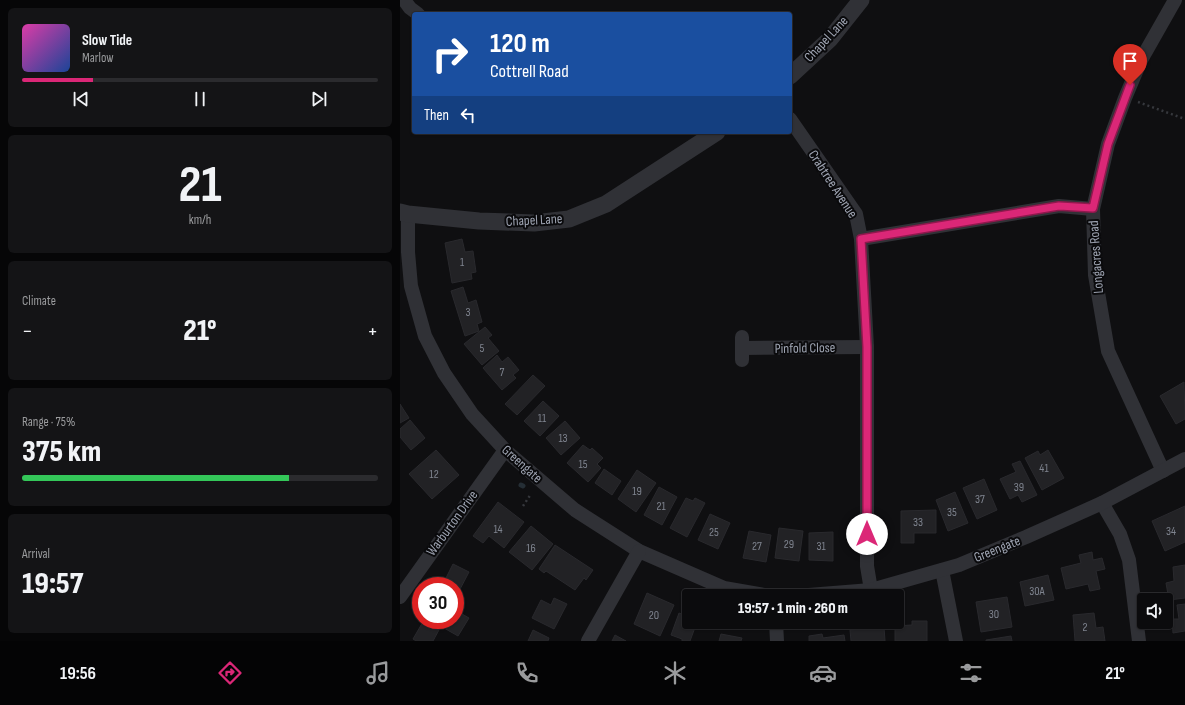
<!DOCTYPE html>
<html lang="en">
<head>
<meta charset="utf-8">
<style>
  :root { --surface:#0b0b0d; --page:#141416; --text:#f1f3f6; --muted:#9a9b9d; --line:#2b2b2e; --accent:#db2777 }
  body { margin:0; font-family:"Sofia Sans Condensed",sans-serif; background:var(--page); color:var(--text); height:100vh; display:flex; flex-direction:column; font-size:15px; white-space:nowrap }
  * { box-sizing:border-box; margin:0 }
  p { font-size:13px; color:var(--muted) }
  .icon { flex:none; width:22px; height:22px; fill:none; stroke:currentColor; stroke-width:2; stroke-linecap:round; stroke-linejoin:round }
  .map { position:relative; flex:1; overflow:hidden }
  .side { display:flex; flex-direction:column; gap:8px; padding:8px; background:#060607; width:400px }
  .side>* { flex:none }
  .guide { position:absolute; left:12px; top:12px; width:380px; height:122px; border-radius:4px; box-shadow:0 1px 3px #0004,0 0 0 1px var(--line); background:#1a4fa0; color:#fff; overflow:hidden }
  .controls { position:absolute; left:737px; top:593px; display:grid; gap:8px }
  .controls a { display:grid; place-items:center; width:36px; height:36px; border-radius:4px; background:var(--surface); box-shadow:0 1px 3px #0004,0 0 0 1px var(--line); font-size:20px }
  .speed { position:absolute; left:12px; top:577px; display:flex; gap:8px; font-size:20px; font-weight:700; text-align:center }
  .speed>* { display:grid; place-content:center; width:52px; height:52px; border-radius:50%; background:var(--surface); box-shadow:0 1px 3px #0004,0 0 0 1px var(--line); line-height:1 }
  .speed .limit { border:6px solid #d22; background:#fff; color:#111 }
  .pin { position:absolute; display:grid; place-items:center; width:34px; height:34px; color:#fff; margin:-41px -17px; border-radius:50% 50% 50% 0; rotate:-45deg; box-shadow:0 0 4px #0007 }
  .pin .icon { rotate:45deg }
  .me { position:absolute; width:44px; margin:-22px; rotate:0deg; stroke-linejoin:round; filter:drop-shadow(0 0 3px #0008) }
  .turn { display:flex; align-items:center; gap:14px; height:84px; padding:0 12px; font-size:18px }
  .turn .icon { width:52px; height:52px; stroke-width:2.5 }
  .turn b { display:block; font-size:28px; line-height:34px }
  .then { display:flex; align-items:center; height:38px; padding:0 12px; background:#0003; gap:8px; font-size:15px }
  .big { font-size:30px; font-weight:800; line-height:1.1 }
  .side .widget { flex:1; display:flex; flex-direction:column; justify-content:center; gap:6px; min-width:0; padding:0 14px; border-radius:6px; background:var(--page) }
  .side .dial { align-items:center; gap:0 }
  .dial b { font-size:52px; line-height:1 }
  .song { display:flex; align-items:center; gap:12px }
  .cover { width:48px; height:48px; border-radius:6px; background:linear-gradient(135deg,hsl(320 70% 55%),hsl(220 70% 35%)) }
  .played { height:4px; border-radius:2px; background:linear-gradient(90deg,var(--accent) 20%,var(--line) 20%) }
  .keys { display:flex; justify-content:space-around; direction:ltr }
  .heat { display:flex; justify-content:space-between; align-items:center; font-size:22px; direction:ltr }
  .charge { height:6px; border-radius:3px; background:linear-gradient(90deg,#34c759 75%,var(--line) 0) }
  .trip { position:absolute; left:282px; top:589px; width:222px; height:40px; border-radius:4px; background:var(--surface); box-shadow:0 1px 3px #0004,0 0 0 1px var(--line); font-weight:800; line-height:40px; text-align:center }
  .tab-bar { display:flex; height:64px; justify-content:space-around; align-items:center; background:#040405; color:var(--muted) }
  .tab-bar .icon { width:28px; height:28px }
  .tab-bar .selected { color:var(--accent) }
  .tab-bar b { font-size:18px; color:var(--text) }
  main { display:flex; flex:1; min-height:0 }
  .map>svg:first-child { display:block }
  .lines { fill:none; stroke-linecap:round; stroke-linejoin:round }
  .stream { stroke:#252e35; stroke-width:5 }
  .building { fill:#222225; stroke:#29292d }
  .path { stroke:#36383d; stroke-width:2.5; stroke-dasharray:2 3; stroke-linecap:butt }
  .minor { stroke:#303136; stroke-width:14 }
  .tertiary { stroke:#303136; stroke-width:17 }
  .route-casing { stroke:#8e194d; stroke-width:10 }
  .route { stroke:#db2777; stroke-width:7 }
  .labels { text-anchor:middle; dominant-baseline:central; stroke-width:4; stroke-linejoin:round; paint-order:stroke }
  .number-label { font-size:12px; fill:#7f848f }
  .street-label { font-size:14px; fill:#9fa5b3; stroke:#0a0a0c }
</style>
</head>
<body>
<main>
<section class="side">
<div class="widget">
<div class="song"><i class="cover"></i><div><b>Slow Tide</b><p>Marlow</p></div></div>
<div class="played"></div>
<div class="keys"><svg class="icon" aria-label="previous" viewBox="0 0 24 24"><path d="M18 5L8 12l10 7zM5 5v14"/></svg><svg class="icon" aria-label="pause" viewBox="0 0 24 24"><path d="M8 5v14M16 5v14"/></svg><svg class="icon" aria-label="next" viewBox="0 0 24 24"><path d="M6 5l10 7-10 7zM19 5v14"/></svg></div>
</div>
<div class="widget dial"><b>21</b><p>km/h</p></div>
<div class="widget"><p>Climate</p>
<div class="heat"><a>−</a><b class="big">21°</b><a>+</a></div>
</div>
<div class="widget"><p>Range · 75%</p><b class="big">375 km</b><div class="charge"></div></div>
<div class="widget"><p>Arrival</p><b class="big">19:57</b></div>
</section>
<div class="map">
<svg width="785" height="641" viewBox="0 0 785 641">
  <rect width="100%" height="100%" fill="#0f0f11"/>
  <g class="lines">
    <!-- stream -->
    <polyline class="stream" points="121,485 123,486"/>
  </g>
  <!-- building -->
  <g class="building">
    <polygon points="62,239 65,252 73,251 76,272 71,273 72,279 52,283 45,243"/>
    <polygon points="63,287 68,303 76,300 82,322 77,324 79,331 65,336 51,291"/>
    <polygon points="85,327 92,335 88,338 99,351 82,365 64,344"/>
    <polygon points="97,355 102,362 108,357 119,370 113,375 116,378 102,390 83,368"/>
    <polygon points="133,375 145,386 117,415 105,404"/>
    <polygon points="784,382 785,419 776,424 760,396"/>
    <polygon points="143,401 159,416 140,436 124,421"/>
    <polygon points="0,404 9,418 0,423"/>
    <polygon points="10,420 25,438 11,450 0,437 0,429"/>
    <polygon points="165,421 180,438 161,455 146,438"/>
    <polygon points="183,445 190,450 192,448 203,458 197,464 201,468 188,482 167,463"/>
    <polygon points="36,450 59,475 32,499 9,474"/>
    <polygon points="648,450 664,478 642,490 625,458 638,451 640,455"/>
    <polygon points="620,461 637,495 622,502 618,495 610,499 600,479 616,472 612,464"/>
    <polygon points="204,469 221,481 212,495 195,483"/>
    <polygon points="237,470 256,483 236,512 218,499"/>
    <polygon points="584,479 597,510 577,519 563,488"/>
    <polygon points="259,487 277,497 262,525 244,515"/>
    <polygon points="555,492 568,523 548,531 536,500"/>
    <polygon points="286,498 293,501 295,498 305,503 287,537 270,528"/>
    <polygon points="98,502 124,522 104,548 89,536 83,543 73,536"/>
    <polygon points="785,506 785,542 765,551 752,521"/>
    <polygon points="536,510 536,533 514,533 514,543 501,543 501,511"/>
    <polygon points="310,514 330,523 318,549 298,540"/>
    <polygon points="131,526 153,544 132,570 109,552"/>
    <polygon points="379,528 403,531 399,561 375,558"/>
    <polygon points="349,531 371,535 366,562 343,558"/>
    <polygon points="433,532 433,561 409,560 409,533"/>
    <polygon points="155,545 193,570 186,580 184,578 175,590 146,571 144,573 139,569"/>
    <polygon points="692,552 693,560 702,558 705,569 696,571 700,589 690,591 688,584 666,589 661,568 681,563 679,555"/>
    <polygon points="53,564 69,572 58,593 55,591 55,586 46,586 43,584"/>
    <polygon points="785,565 785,598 769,600 766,583 774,581 773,567"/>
    <polygon points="648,575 654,600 625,606 620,582"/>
    <polygon points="247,593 274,605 260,636 234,624"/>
    <polygon points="607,597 612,627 581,632 576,602"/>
    <polygon points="154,598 167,604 154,629 132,618 141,600 151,605"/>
    <polygon points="785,604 785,631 773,633 772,619 779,619 777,605"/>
    <polygon points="55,610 69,618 58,636 30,620 55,620"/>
    <polygon points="279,613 289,617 289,622 297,622 290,641 282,641 282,639 271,635"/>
    <polygon points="694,613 696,628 703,627 705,641 675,641 673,615"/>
    <polygon points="24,620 40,628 33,641 16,641 13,639"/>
    <polygon points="512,621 527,621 527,641 495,641 495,626 512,625"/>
    <polygon points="484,627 485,641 451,641 450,630"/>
    <polygon points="133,630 149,638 148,641 128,641"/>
    <polygon points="321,634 342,638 341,641 319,641"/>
    <polygon points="422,634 423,638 444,635 445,641 409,641 409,636"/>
    <polygon points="215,635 226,641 212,641"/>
    <polygon points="611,636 612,641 586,641 586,640"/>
  </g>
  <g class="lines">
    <!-- path -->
    <g class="path">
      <polyline points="738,102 785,119"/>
      <polyline points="123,506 131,494"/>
    </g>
    <!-- minor -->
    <g class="minor">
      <polyline points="4,0 10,8 18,14"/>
      <polyline points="390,119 456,214 461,239 467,347 467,566 471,590"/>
      <polyline points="8,214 8,252 11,286 25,336 44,373 72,414 105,450 175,510 239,551 324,588 370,596"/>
      <polyline points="461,239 659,206 693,209"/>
      <polyline points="343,348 467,347"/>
      <polyline points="342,360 342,337"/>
      <polyline points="763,471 708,351 695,275 693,209 708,144 725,98 741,60 775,0"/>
      <polyline points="702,503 720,534 729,560 739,641"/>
      <polyline points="542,570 556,641"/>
      <polyline points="396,596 471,590 559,565 626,537 702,503 785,459"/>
      <polyline points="0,597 105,450"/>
      <polyline points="376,622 377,641"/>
      <polyline points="188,641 239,551"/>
    </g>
    <!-- tertiary -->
    <g class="tertiary">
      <polyline points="390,76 430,39 461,0"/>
      <polyline points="0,212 8,214 79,221 134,223 169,219 206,204 317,132"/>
    </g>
  </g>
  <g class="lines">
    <defs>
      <polyline id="route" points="467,534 467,347 461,239 659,206 693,208 708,144 730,85"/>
    </defs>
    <!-- route casing -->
    <use href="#route" class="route-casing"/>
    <!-- route -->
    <use href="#route" class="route"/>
  </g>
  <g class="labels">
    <!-- number labels -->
    <g class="number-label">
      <text x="62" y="262">1</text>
      <text x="68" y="312">3</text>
      <text x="82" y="348">5</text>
      <text x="102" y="372">7</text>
      <text x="142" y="418">11</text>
      <text x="163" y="438">13</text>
      <text x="183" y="464">15</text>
      <text x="644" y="468">41</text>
      <text x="34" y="474">12</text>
      <text x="619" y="487">39</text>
      <text x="237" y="491">19</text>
      <text x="580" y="499">37</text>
      <text x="261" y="506">21</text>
      <text x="552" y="512">35</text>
      <text x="518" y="522">33</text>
      <text x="98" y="529">14</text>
      <text x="771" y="531">34</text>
      <text x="314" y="532">25</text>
      <text x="389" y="544">29</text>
      <text x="357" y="546">27</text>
      <text x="421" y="546">31</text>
      <text x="131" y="548">16</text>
      <text x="637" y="591">30A</text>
      <text x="594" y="614">30</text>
      <text x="254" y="615">20</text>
      <text x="685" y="627">2</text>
    </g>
    <!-- street labels -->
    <g class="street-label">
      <text transform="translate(426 39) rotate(-47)">Chapel Lane</text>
      <text transform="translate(433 184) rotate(57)">Crabtree Avenue</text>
      <text transform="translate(134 220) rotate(-3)">Chapel Lane</text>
      <text transform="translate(696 257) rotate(-94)">Longacres Road</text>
      <text transform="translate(405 348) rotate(-1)">Pinfold Close</text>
      <text transform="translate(122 464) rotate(42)">Greengate</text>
      <text transform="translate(52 523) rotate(-54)">Warburton Drive</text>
      <text transform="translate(597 549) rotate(-22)">Greengate</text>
    </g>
  </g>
</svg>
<div class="controls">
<a><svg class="icon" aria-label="sound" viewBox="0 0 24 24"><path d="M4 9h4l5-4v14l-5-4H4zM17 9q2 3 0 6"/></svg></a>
</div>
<div class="speed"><div class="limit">30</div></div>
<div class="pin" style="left:730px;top:85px;background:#d93025"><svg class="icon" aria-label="arrive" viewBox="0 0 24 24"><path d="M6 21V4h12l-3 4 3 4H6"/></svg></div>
<svg class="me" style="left:467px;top:534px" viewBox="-20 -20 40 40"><circle r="19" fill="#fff"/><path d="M0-13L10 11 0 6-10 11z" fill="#db2777"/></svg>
<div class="trip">19:57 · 1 min · 260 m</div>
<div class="guide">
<div class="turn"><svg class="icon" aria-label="right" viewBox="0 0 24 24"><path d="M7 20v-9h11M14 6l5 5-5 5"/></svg><div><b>120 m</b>Cottrell Road</div></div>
<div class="then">Then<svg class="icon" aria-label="left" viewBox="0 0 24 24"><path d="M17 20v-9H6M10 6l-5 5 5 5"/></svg></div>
</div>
</div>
</main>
<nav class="tab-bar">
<b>19:56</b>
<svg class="icon selected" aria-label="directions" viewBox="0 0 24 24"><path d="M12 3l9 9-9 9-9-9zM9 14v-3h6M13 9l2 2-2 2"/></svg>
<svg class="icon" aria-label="music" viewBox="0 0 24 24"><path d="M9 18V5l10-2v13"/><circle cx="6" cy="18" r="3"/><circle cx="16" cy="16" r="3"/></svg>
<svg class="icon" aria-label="phone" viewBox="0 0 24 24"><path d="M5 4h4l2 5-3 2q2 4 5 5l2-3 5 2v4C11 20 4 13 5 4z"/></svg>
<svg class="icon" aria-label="climate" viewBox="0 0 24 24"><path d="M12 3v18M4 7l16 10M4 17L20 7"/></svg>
<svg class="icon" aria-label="car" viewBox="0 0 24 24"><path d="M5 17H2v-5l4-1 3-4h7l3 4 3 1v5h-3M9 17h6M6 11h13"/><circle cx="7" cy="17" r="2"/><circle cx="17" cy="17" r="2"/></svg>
<svg class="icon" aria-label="filters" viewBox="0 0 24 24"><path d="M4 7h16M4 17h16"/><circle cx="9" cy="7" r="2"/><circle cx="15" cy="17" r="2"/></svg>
<b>21°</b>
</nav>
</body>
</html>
